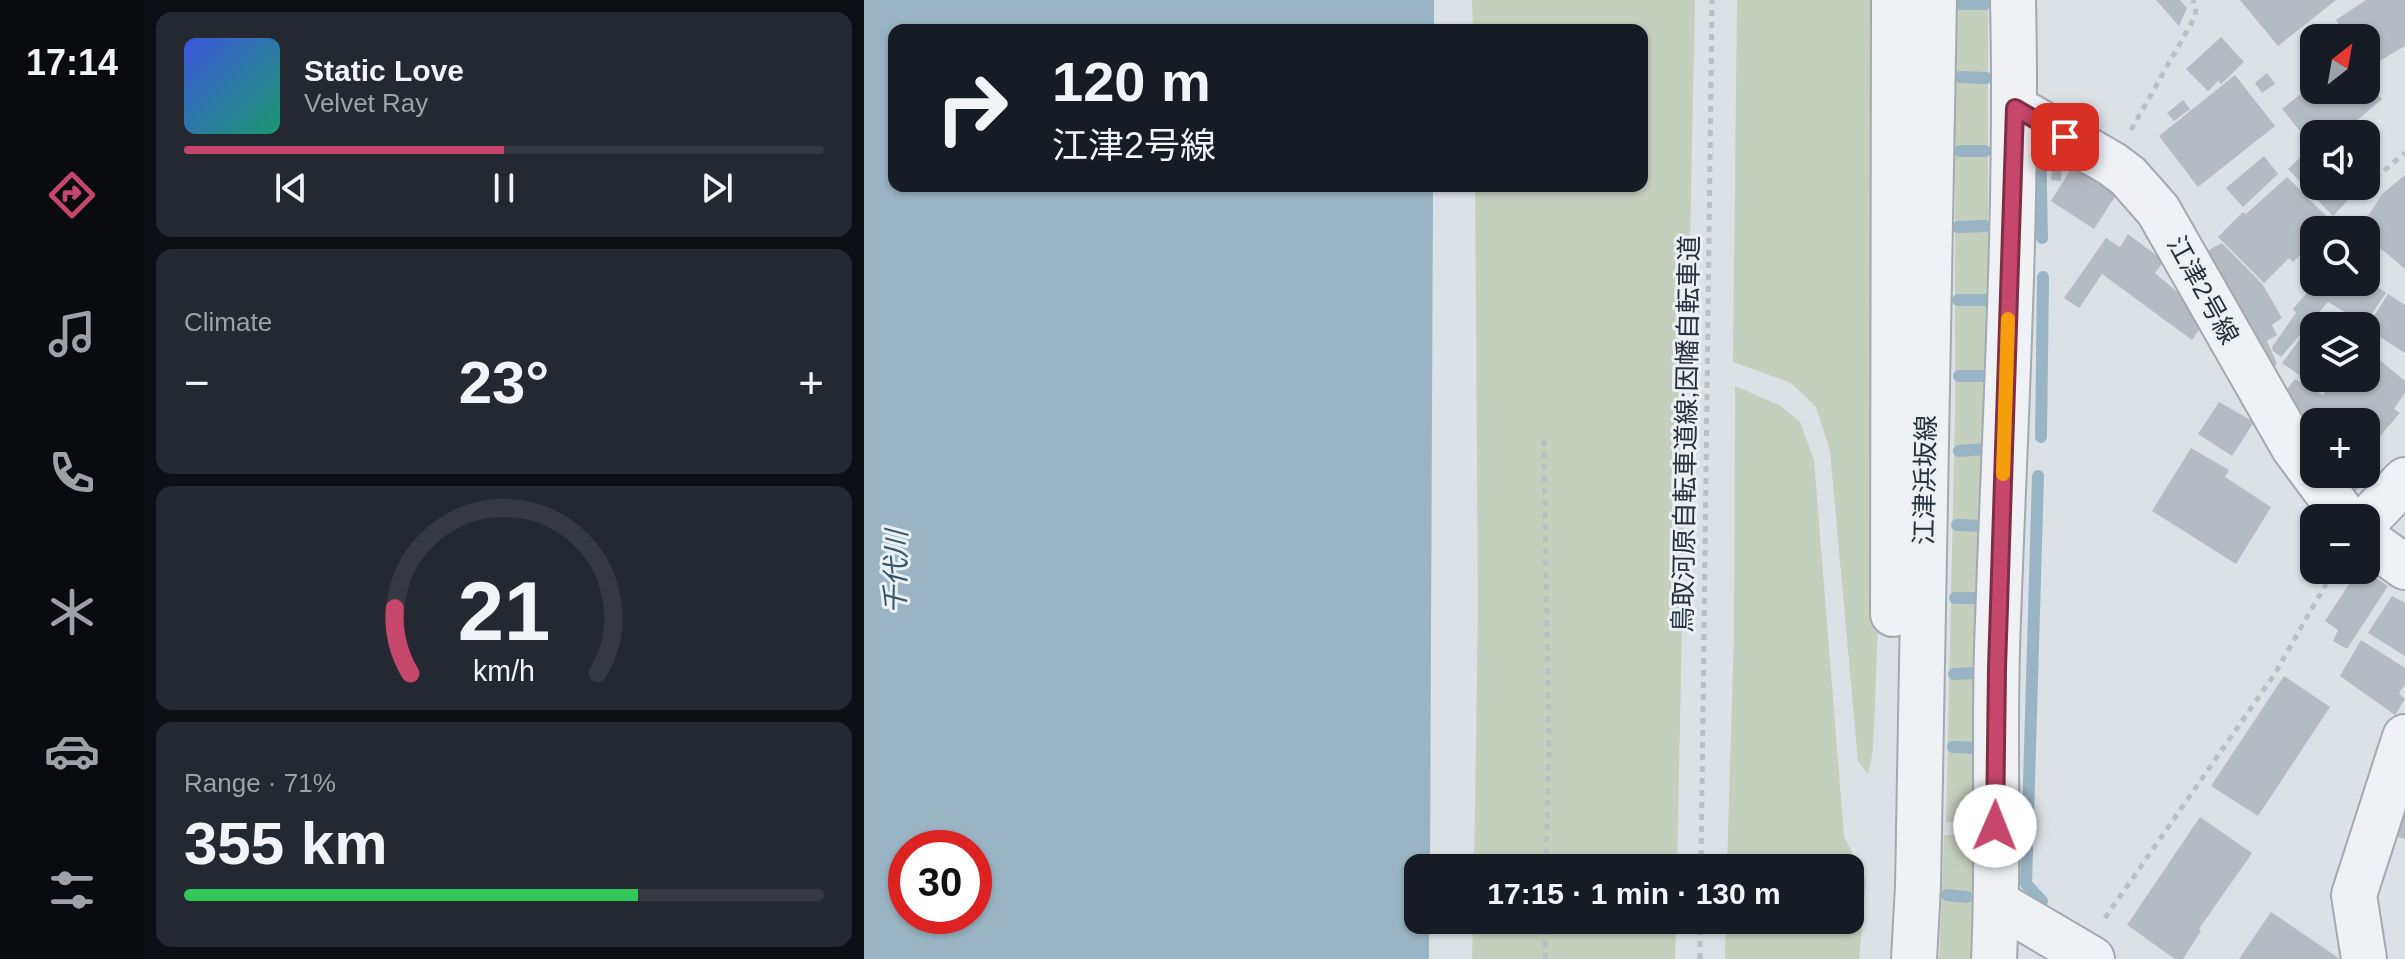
<!DOCTYPE html>
<html lang="en">
<head>
<meta charset="utf-8">
<style>
  :root { --surface:#171b24; --page:#242831; --text:#f1f3f6; --muted:#9ea1a6; --line:#363941; --accent:#c5476b }
  body { margin:0; font-family:Arial,"Noto Sans JP",sans-serif; background:var(--page); color:var(--text); height:100vh; display:flex; flex-direction:column; font-size:30px; white-space:nowrap }
  * { box-sizing:border-box; margin:0 }
  p { font-size:26px; color:var(--muted) }
  .icon { flex:none; width:44px; height:44px; fill:none; stroke:currentColor; stroke-width:2; stroke-linecap:round; stroke-linejoin:round }
  .map { position:relative; flex:1; overflow:hidden }
  .sheet { display:flex; flex-direction:column; gap:12px; padding:12px; background:#0d0f14; width:720px }
  .sheet>* { flex:none }
  .hud { position:absolute; left:24px; top:24px; width:760px; height:168px; border-radius:16px; box-shadow:0 2px 6px #0004; background:#171b24; color:var(--text); overflow:hidden }
  .needle { width:52px; rotate:31deg }
  .buttons { position:absolute; left:1436px; top:24px; display:grid; gap:16px }
  .buttons a { display:grid; place-items:center; width:80px; height:80px; border-radius:16px; background:var(--surface); box-shadow:0 2px 6px #0004; font-size:40px }
  .speed { position:absolute; left:24px; top:830px; display:flex; gap:16px; font-size:40px; font-weight:700; text-align:center }
  .speed>* { display:grid; place-content:center; width:104px; height:104px; border-radius:50%; background:var(--surface); box-shadow:0 2px 6px #0004; line-height:1 }
  .speed .limit { border:12px solid #d22; background:#fff; color:#111 }
  .pin { position:absolute; display:grid; place-items:center; width:68px; height:68px; color:#fff; margin:-34px; border-radius:16px; box-shadow:0 4px 12px #0006 }
  .me { position:absolute; width:88px; margin:-44px; rotate:1deg; stroke-linejoin:round; filter:drop-shadow(0 0 6px #0008) }
  .turn { display:flex; align-items:center; gap:28px; height:168px; padding:0 32px; font-size:36px }
  .turn .icon { width:104px; height:104px; stroke-width:2.5 }
  .turn b { display:block; font-size:56px; line-height:68px }
  .big { font-size:60px; font-weight:700; line-height:1.1 }
  .sheet .tile { flex:1; display:flex; flex-direction:column; justify-content:center; gap:12px; min-width:0; padding:0 28px; border-radius:16px; background:var(--page) }
  .sheet .dial { align-items:center; gap:0 }
  .dial svg { height:208px; overflow:visible; fill:none; stroke:var(--line); stroke-width:7; stroke-linecap:round; text-anchor:middle }
  .dial text { fill:var(--text); stroke:none }
  .song { display:flex; align-items:center; gap:24px }
  .cover { width:96px; height:96px; border-radius:12px; background:linear-gradient(135deg,hsl(230 70% 55%),hsl(160 70% 35%)) }
  .played { height:8px; border-radius:4px; background:linear-gradient(90deg,var(--accent) 50%,var(--line) 50%) }
  .keys { display:flex; justify-content:space-around; direction:ltr }
  .heat { display:flex; justify-content:space-between; align-items:center; font-size:44px; direction:ltr }
  .charge { height:12px; border-radius:6px; background:linear-gradient(90deg,#34c759 71%,var(--line) 0) }
  .trip { position:absolute; left:540px; top:854px; width:460px; height:80px; border-radius:16px; background:var(--surface); box-shadow:0 2px 6px #0004; font-weight:700; line-height:80px; text-align:center }
  main { display:flex; flex:1; min-height:0 }
  .dock { display:flex; flex-direction:column; width:144px; justify-content:space-around; align-items:center; background:#090b0e; color:var(--muted) }
  .dock .icon { width:56px; height:56px }
  .dock .selected { color:var(--accent) }
  .dock b { font-size:36px; color:var(--text) }
  .map>svg:first-child { display:block }
  .green { fill:#c5cfbe }
  .water { fill:#99b4c4; fill-rule:evenodd }
  .lines { fill:none; stroke-linecap:round; stroke-linejoin:round }
  .stream { stroke:#99b4c4; stroke-width:12 }
  .building { fill:#b4bbc2 }
  .minor-casing { stroke:#a2a9af; stroke-width:48 }
  .path { stroke:#bbbfc4; stroke-width:5; stroke-dasharray:6 6; stroke-linecap:butt }
  .minor { stroke:#eff1f4; stroke-width:44 }
  .route-casing { stroke:#802e46; stroke-width:20 }
  .route { stroke:#c5476b; stroke-width:14 }
  .slow { stroke:#f59e0b; stroke-width:14 }
  .labels { text-anchor:middle; dominant-baseline:central; stroke-width:6; stroke-linejoin:round; paint-order:stroke }
  .street-label { font-size:26px; fill:#27313b; stroke:#ebf0f3 }
  .water-label { font-size:28px; font-style:italic; fill:#34556c; stroke:#ebf0f3 }
</style>
</head>
<body>
<main>
<nav class="dock">
<b>17:14</b>
<svg class="icon selected" aria-label="directions" viewBox="0 0 24 24"><path d="M12 3l9 9-9 9-9-9zM9 14v-3h6M13 9l2 2-2 2"/></svg>
<svg class="icon" aria-label="music" viewBox="0 0 24 24"><path d="M9 18V5l10-2v13"/><circle cx="6" cy="18" r="3"/><circle cx="16" cy="16" r="3"/></svg>
<svg class="icon" aria-label="phone" viewBox="0 0 24 24"><path d="M5 4h4l2 5-3 2q2 4 5 5l2-3 5 2v4C11 20 4 13 5 4z"/></svg>
<svg class="icon" aria-label="climate" viewBox="0 0 24 24"><path d="M12 3v18M4 7l16 10M4 17L20 7"/></svg>
<svg class="icon" aria-label="car" viewBox="0 0 24 24"><path d="M5 17H2v-5l4-1 3-4h7l3 4 3 1v5h-3M9 17h6M6 11h13"/><circle cx="7" cy="17" r="2"/><circle cx="17" cy="17" r="2"/></svg>
<svg class="icon" aria-label="filters" viewBox="0 0 24 24"><path d="M4 7h16M4 17h16"/><circle cx="9" cy="7" r="2"/><circle cx="15" cy="17" r="2"/></svg>
</nav>
<section class="sheet">
<div class="tile">
<div class="song"><i class="cover"></i><div><b>Static Love</b><p>Velvet Ray</p></div></div>
<div class="played"></div>
<div class="keys"><svg class="icon" aria-label="previous" viewBox="0 0 24 24"><path d="M18 5L8 12l10 7zM5 5v14"/></svg><svg class="icon" aria-label="pause" viewBox="0 0 24 24"><path d="M8 5v14M16 5v14"/></svg><svg class="icon" aria-label="next" viewBox="0 0 24 24"><path d="M6 5l10 7-10 7zM19 5v14"/></svg></div>
</div>
<div class="tile"><p>Climate</p>
<div class="heat"><a>−</a><b class="big">23°</b><a>+</a></div>
</div>
<div class="tile dial"><svg viewBox="0 0 100 80">
<path d="M14 69A42 42 0 1 1 86 69"/>
<path d="M14 69A42 42 0 0 1 8 44" stroke="#c5476b"/>
<text x="50" y="56" font-size="32" font-weight="700">21</text>
<text x="50" y="72" font-size="11">km/h</text>
</svg></div>
<div class="tile"><p>Range · 71%</p><b class="big">355 km</b><div class="charge"></div></div>
</section>
<div class="map">
<svg width="1541" height="959" viewBox="0 0 1541 959">
  <rect width="100%" height="100%" fill="#dce1e6"/>
  <!-- green -->
  <g class="green">
    <polygon points="608,0 831,0 813,868 610,868 614,608 611,186 778,186 778,30 609,30"/>
    <polygon points="873,0 1010,0 1016,575 1009,751 1004,774 994,761 966,451 952,407 927,383 869,362"/>
    <polygon points="1091,0 1124,0 1124,461 1113,824 1082,822 1091,413"/>
    <polygon points="871,386 917,406 936,422 950,460 980,836 1002,881 995,959 861,959 862,920 986,920 986,868 863,868 870,632"/>
    <polygon points="1080,835 1111,835 1106,959 1075,959"/>
    <polygon points="609,920 812,920 811,959 608,959"/>
  </g>
  <!-- water -->
  <path class="water" d="M0 0H570V30H30V186H569L566 868H554V920H565V959H0ZM110 848V916H42V848Z"/>
  <g class="lines">
    <!-- stream -->
    <g class="stream">
      <polyline points="1096,4 1121,4"/>
      <polyline points="1096,77 1122,78"/>
      <polyline points="1176,139 1178,238"/>
      <polyline points="1096,151 1121,151"/>
      <polyline points="1094,227 1121,226"/>
      <polyline points="1094,300 1123,300"/>
      <polyline points="1095,376 1121,376"/>
      <polyline points="1177,437 1179,277"/>
      <polyline points="1095,451 1121,449"/>
      <polyline points="1174,476 1162,884 1178,901"/>
      <polyline points="1093,525 1118,526"/>
      <polyline points="1091,598 1115,598"/>
      <polyline points="1090,674 1113,673"/>
      <polyline points="1089,747 1113,748"/>
      <polyline points="1083,895 1103,897"/>
    </g>
  </g>
  <!-- building -->
  <g class="building">
    <polygon points="1292,0 1316,0 1323,8 1315,26"/>
    <polygon points="1376,0 1472,0 1414,46"/>
    <polygon points="1502,0 1541,0 1541,46 1502,69 1502,38 1483,38 1472,20"/>
    <polygon points="1357,37 1380,62 1357,84 1354,81 1344,91 1322,69"/>
    <polygon points="1403,73 1411,84 1398,93 1391,83"/>
    <polygon points="1371,75 1411,126 1334,187 1295,136"/>
    <polygon points="1502,79 1518,99 1477,134 1450,134 1450,148 1418,109 1450,83 1450,90 1502,90"/>
    <polygon points="1319,100 1326,109 1310,121 1303,113"/>
    <polygon points="1442,152 1450,161 1450,186 1474,186 1486,198 1469,216 1424,169"/>
    <polygon points="1400,156 1414,174 1379,207 1362,188"/>
    <polygon points="1189,160 1198,162 1197,181 1187,180"/>
    <polygon points="1208,167 1252,195 1230,229 1187,201"/>
    <polygon points="1541,175 1541,269 1502,236 1502,230 1495,230 1518,194"/>
    <polygon points="1423,177 1471,225 1467,230 1450,230 1450,241 1429,262 1425,258 1400,283 1354,237 1379,212 1382,214"/>
    <polygon points="1483,219 1492,230 1472,230"/>
    <polygon points="1264,234 1300,261 1291,273 1344,318 1328,340 1238,274 1215,308 1200,298 1242,238 1256,247"/>
    <polygon points="1358,243 1399,285 1418,318 1408,325 1413,335 1403,341 1413,364 1397,374 1330,258"/>
    <polygon points="1502,280 1522,293 1501,324 1464,302 1417,357 1409,351 1408,347 1432,313 1429,309 1452,282 1502,282"/>
    <polygon points="1524,294 1541,305 1541,353 1502,328"/>
    <polygon points="1439,335 1450,342 1450,378 1463,378 1455,389 1418,363"/>
    <polygon points="1502,349 1541,381 1541,393 1530,409 1536,413 1509,444 1502,441 1502,422 1450,422 1450,438 1415,399 1431,379 1459,395 1472,378 1502,378"/>
    <polygon points="1355,402 1390,422 1368,456 1334,434"/>
    <polygon points="1327,448 1365,470 1361,477 1407,507 1372,564 1288,511"/>
    <polygon points="1457,474 1497,474 1502,478 1480,506"/>
    <polygon points="1494,570 1499,570 1524,586 1483,649 1469,641 1474,630 1461,621"/>
    <polygon points="1528,596 1541,603 1541,656 1504,633"/>
    <polygon points="1497,640 1541,668 1541,685 1535,693 1541,699 1531,715 1476,676"/>
    <polygon points="1420,676 1466,707 1394,816 1347,786"/>
    <polygon points="1535,814 1541,816 1541,839 1531,836"/>
    <polygon points="1336,817 1388,853 1335,929 1337,931 1319,959 1311,959 1263,925"/>
    <polygon points="1407,912 1476,959 1375,959"/>
  </g>
  <g class="lines">
    <defs>
      <g id="minor">
        <polyline points="1151,108 1248,164 1264,176 1294,210 1430,448 1482,518"/>
        <polyline points="1502,521 1541,480"/>
        <polyline points="1502,539 1541,567"/>
        <polyline points="1029,614 1030,0"/>
        <polyline points="1133,903 1228,959"/>
        <polyline points="1050,959 1054,886 1070,0"/>
        <path d="M1130 959C1135 856 1130 753 1133 649 1140 433 1154 216 1149 0"/>
        <polyline points="1500,959 1490,895 1541,737"/>
      </g>
    </defs>
    <!-- minor casing -->
    <use href="#minor" class="minor-casing"/>
    <!-- path -->
    <g class="path">
      <polyline points="1267,130 1327,24 1332,12 1329,0"/>
      <polyline points="1502,186 1541,153"/>
      <polyline points="1493,193 1502,186"/>
      <polyline points="680,440 685,749 682,868"/>
      <polyline points="837,868 848,0"/>
      <polyline points="1241,918 1410,675 1470,570"/>
      <polyline points="681,959 682,920"/>
      <polyline points="836,959 836,920"/>
    </g>
    <!-- minor -->
    <use href="#minor" class="minor"/>
  </g>
  <g class="lines">
    <defs>
      <polyline id="route" points="1131,826 1133,668 1151,108 1201,137"/>
    </defs>
    <!-- route casing -->
    <use href="#route" class="route-casing"/>
    <!-- route -->
    <use href="#route" class="route"/>
    <!-- slow -->
    <polyline class="slow" points="1139,474 1144,319"/>
  </g>
  <g class="labels">
    <!-- street labels -->
    <g class="street-label">
      <text transform="translate(1339 290) rotate(61)">江津2号線</text>
      <text transform="translate(822 434) rotate(-89)">鳥取河原自転車道線;因幡自転車道</text>
      <text transform="translate(1061 480) rotate(-89)">江津浜坂線</text>
    </g>
    <!-- water labels -->
    <g class="water-label">
      <text transform="translate(32 572) rotate(-89)">千代川</text>
    </g>
  </g>
</svg>
<div class="buttons">
<a><svg class="needle" viewBox="-14 -14 28 28"><path d="M0-13l5 13h-10z" fill="#e53935"/><path d="M0 13l5-13h-10z" fill="#9ea1a6"/></svg></a>
<a><svg class="icon" aria-label="sound" viewBox="0 0 24 24"><path d="M4 9h4l5-4v14l-5-4H4zM17 9q2 3 0 6"/></svg></a>
<a><svg class="icon" aria-label="search" viewBox="0 0 24 24"><circle cx="10" cy="10" r="6"/><path d="M15 15l6 6"/></svg></a>
<a><svg class="icon" aria-label="layers" viewBox="0 0 24 24"><path d="M12 4l9 5-9 5-9-5zM3 14l9 5 9-5"/></svg></a>
<a>+</a>
<a>−</a>
</div>
<div class="speed"><div class="limit">30</div></div>
<div class="pin" style="left:1201px;top:137px;background:#d93025"><svg class="icon" aria-label="arrive" viewBox="0 0 24 24"><path d="M6 21V4h12l-3 4 3 4H6"/></svg></div>
<svg class="me" style="left:1131px;top:826px" viewBox="-20 -20 40 40"><circle r="19" fill="#fff"/><path d="M0-13L10 11 0 6-10 11z" fill="#c5476b"/></svg>
<div class="trip">17:15 · 1 min · 130 m</div>
<div class="hud">
<div class="turn"><svg class="icon" aria-label="right" viewBox="0 0 24 24"><path d="M7 20v-9h11M14 6l5 5-5 5"/></svg><div><b>120 m</b>江津2号線</div></div>
</div>
</div>
</main>
</body>
</html>
